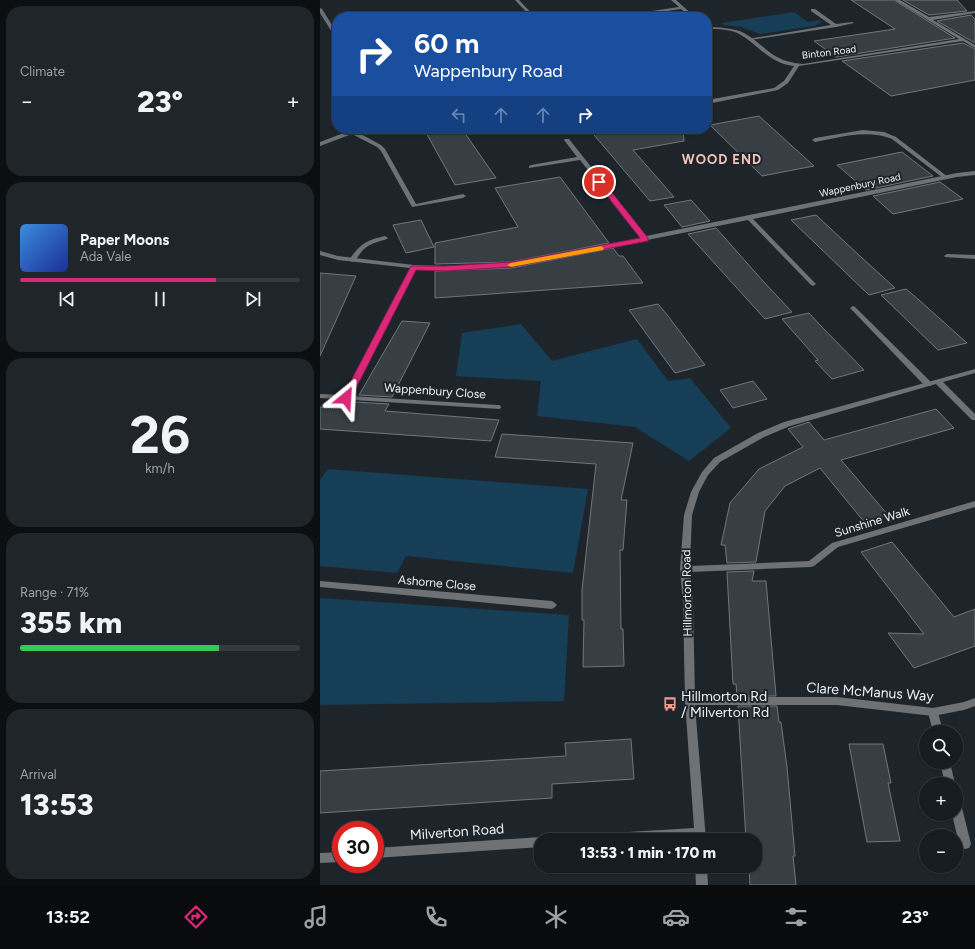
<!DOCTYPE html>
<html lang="en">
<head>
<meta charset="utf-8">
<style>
  :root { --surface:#161c20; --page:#1f2529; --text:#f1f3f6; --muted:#9ea1a5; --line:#353a3e; --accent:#db2777 }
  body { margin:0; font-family:Figtree,sans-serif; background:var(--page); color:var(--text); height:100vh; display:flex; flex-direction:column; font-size:15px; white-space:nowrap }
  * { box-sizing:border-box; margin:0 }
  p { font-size:13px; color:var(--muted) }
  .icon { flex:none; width:22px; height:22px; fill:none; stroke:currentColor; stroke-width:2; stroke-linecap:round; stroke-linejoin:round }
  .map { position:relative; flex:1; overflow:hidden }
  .sheet { display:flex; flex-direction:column; gap:6px; padding:6px; background:#0c0f12; width:320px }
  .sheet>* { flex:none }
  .guide { position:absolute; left:12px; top:12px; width:380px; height:122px; border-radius:16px; box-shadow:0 1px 3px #0004,0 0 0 1px var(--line); background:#1a4fa0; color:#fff; overflow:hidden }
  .buttons { position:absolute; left:599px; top:725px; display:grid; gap:8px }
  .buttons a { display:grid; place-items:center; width:44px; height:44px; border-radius:50%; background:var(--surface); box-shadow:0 1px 3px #0004,0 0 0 1px var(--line); font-size:20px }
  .speed { position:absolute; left:12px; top:821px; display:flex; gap:8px; font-size:20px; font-weight:700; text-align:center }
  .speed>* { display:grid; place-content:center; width:52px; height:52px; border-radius:50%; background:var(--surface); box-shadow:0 1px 3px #0004,0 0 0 1px var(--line); line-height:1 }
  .speed .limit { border:6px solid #d22; background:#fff; color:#111 }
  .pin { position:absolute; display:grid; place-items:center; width:34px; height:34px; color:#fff; margin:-17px; border:2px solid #fff; border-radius:50%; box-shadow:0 1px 4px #0007 }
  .me { position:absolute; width:44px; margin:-22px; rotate:27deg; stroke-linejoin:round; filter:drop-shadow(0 0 3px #0008) }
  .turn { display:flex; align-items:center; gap:14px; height:84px; padding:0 16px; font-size:18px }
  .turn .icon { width:52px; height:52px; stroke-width:2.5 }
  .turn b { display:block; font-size:28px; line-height:34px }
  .lanes { display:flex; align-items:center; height:38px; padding:0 16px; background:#0003; justify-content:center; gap:20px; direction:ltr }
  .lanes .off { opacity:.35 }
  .big { font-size:30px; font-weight:800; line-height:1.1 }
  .sheet .widget { flex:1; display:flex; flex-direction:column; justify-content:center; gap:6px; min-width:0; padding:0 14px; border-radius:16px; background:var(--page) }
  .sheet .dial { align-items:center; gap:0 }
  .dial b { font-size:52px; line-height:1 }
  .song { display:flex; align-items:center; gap:12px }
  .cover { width:48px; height:48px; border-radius:6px; background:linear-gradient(135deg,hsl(210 70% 55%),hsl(230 70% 35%)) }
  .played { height:4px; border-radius:2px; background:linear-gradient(90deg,var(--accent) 70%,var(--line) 70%) }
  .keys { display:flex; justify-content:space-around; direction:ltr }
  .heat { display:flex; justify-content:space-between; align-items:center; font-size:22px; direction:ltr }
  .charge { height:6px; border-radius:3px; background:linear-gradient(90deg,#34c759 71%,var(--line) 0) }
  .trip { position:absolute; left:214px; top:833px; width:228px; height:40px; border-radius:16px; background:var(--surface); box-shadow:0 1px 3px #0004,0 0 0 1px var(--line); font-weight:800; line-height:40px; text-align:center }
  .menu { display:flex; height:64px; justify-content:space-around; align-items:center; background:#090b0d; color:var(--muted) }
  .menu .icon { width:28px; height:28px }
  .menu .on { color:var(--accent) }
  .menu b { font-size:18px; color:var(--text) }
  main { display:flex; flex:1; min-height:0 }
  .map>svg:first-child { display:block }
  .green { fill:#163e56 }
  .building { fill:#383f44; stroke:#6f777d }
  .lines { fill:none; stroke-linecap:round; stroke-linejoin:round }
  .service { fill:#6e7275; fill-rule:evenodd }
  .minor { fill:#6e7275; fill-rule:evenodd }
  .route { fill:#db2777; stroke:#8e194d }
  .slow { fill:#f59e0b }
  .labels { text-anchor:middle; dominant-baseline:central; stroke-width:4; stroke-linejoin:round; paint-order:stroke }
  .far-street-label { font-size:10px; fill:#ecf0f4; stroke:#1e252a }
  .street-label { font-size:12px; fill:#ecf0f4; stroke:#1e252a }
  .far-district-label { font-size:13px; font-weight:bold; letter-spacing:1px; fill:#f6c2bb; stroke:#1e252a }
  .near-street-label { font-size:14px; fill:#ecf0f4; stroke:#1e252a }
  .near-poi-label { font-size:14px; fill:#ecf0f4; stroke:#1e252a; text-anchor:start }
</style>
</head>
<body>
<main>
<section class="sheet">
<div class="widget"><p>Climate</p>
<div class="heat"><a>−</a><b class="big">23°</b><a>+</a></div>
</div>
<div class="widget">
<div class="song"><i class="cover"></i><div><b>Paper Moons</b><p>Ada Vale</p></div></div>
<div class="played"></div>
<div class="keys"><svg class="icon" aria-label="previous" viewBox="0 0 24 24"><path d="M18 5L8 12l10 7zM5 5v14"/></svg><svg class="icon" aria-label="pause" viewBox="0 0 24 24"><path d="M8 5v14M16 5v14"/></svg><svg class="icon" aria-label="next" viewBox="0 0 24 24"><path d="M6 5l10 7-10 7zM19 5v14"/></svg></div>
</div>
<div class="widget dial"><b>26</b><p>km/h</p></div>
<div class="widget"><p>Range · 71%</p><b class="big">355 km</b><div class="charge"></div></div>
<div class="widget"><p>Arrival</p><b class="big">13:53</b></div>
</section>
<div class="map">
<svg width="655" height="885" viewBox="0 0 655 885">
  <rect width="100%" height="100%" fill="#1e252a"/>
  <!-- green -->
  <g class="green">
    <polygon points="474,12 488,22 500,20 502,22 494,26 440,34 421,27 404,25 402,23"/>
    <polygon points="201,324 232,361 317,339 348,381 370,378 411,428 369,461 315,427 217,416 221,381 136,376 142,333"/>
    <polygon points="8,469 268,489 253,573 86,556 77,573 0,566 0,480"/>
    <polygon points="0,598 249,615 244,701 0,705"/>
  </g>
  <!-- building -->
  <g class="building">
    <polygon points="531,0 574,0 635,38 516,57 494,41 575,29"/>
    <polygon points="583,0 637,0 647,11 609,15"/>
    <polygon points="651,15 655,19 655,43 617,21"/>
    <polygon points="643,43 655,49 655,80 571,96 522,61"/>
    <polygon points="439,116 494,166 442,176 390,125"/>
    <polygon points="104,129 142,129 176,178 135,185"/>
    <polygon points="269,129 363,129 364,141 313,150 354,197 330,201"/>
    <polygon points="582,152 613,176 546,190 517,165"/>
    <polygon points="240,177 289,243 191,262 115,264 115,243 198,227 175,188"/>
    <polygon points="620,182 643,199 573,214 553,196"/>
    <polygon points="371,200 390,221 362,227 344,205"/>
    <polygon points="496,215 541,257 575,288 549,295 471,220"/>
    <polygon points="101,220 114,247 86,253 73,225"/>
    <polygon points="396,228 442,280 472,312 445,319 368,234"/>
    <polygon points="293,248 299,256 303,256 323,283 115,298 115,271 191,268"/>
    <polygon points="0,273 36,276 0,356"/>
    <polygon points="586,289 599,300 647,343 618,350 561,295"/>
    <polygon points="338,304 348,316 385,365 355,373 309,310"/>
    <polygon points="489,313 500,325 544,370 512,379 495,361 498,360 462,319"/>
    <polygon points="82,321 110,323 72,397 39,395"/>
    <polygon points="433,381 447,399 413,408 400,390"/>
    <polygon points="35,402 69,404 65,411 179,420 171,441 0,429 0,407 31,409"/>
    <polygon points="616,409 634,428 521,460 568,515 545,523 500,468 465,486 445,511 436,562 407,563 405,545 401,545 410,503 439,469 483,447 468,429 489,422 504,440"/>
    <polygon points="182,434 313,443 301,500 307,500 303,550 300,550 301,629 303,629 304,666 263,667 264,620 262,620 262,590 276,464 175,457"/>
    <polygon points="572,542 634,617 655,609 655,646 594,668 568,633 604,634 541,552"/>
    <polygon points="434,571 432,581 446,581 456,696 417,696 416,684 413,684 407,572"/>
    <polygon points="418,706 457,706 459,722 461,722 467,767 475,856 473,856 476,885 430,885 429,866 435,866 435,840 426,840"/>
    <polygon points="311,739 314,779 232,784 232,798 0,813 0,771 246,756 245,743"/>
    <polygon points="529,744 563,744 571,783 568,783 580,841 547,842"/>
  </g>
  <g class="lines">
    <!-- service -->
    <g class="service">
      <polygon points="491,9 495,9 516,24 532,22 534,23 516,27 430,40 428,39 511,25 491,11"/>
      <path d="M543 130 564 132 576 137 628 177 623 178 572 139C547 129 521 137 495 142L492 140 495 138Z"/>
      <path d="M65 236 68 238 67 239C58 242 50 243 43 250 39 254 37 260 32 262L29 260C40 244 47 240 65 236Z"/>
      <polygon points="627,254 655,255 655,259 625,257 624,256"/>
      <polygon points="533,306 535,307 611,382 612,384 611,386 605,386 531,309 530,308"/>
      <polygon points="613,708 617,709 618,712 623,732 613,732 608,712 609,709"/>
      <polygon points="620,762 630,762 635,784 625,784"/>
      <polygon points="636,803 640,805 642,808 651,844 649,848 645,849 641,848 639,844 632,814 636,814"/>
    </g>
    <!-- minor -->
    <g class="minor">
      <polygon points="195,0 199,0 215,17 211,17"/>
      <polygon points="351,0 356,0 375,17 370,17 361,9 304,17 292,17 359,7"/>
      <path d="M575 0H580L609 17 655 11V13L613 20 655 45V48L643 41 479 66 468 83 458 90 387 104V100L454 88 464 81 474 66C451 64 439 46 421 35 412 29 397 29 387 29V27C397 27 415 28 424 33 448 47 450 61 483 64L639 39Z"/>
      <polygon points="0,8 2,9 17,33 17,38 15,37 0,13"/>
      <polygon points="43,129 37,132 61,145 65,149 96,204 143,194 146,196 143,198 92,207 61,151 57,147 32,134 0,146 0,142 29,131 29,130"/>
      <polygon points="245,139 249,139 326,236 637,173 655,171 655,175 637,177 433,219 495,283 496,284 493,286 491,285 428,220 191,267 125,270 96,269 31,396 177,405 180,405 181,407 180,409 0,398 0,394 24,395 90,268 18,260 0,255 0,251 18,256 94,265 125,266 191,263 321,238 260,160 209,168 209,166 211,165 257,157 244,140"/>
      <polygon points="655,369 655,373 623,382 655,414 655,420 652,420 616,384 470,426 444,437 400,462 388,475 379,492 372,515 370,566 489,561 512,543 655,501 655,507 518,547 494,566 491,567 370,572 373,603 375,697 517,697 613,708 644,702 655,698 655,706 644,710 613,716 517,705 375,705 386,840 374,840 374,838 347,840 252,840 254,836 258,835 374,828 365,701 363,603 360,569 364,515 371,492 382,472 394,458 438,433 464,422"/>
      <polygon points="0,581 232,601 235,603 237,605 235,607 232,609 0,587"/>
      <polygon points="221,837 226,840 221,840 221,847 55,858 55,848"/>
      <polygon points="21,852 21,862 0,863 0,853"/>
      <polygon points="375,866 387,866 388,885 376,885"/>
    </g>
  </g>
  <!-- route -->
  <polygon class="route" points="277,180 282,180 328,238 328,241 192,267 125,271 96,270 31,398 26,400 23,399 22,398 91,266 125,266 192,262 320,238 277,183"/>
  <!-- slow -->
  <polygon class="slow" points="281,246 284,248 283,250 191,267 187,265 191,263"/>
  <!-- icons -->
  <defs>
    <symbol id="bus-bare" viewBox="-9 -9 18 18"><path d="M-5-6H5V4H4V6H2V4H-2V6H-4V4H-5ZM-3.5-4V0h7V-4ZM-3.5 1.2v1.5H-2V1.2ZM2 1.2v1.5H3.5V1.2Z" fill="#f59c91" stroke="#1e252a" stroke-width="2.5" paint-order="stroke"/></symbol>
  </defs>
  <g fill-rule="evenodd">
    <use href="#bus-bare" x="340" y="694" width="20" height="20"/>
  </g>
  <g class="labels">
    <!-- far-street labels -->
    <g class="far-street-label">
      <text transform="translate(509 52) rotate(-7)">Binton Road</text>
      <text transform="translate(540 185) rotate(-12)">Wappenbury Road</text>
    </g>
    <!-- street labels -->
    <g class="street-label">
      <text transform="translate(115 391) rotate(4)">Wappenbury Close</text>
      <text transform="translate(552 522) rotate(-17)">Sunshine Walk</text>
      <text transform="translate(117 583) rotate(5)">Ashorne Close</text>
      <text transform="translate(367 593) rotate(-91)">Hillmorton Road</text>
    </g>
    <!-- far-district labels -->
    <g class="far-district-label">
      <text x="402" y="159">WOOD END</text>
    </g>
    <!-- near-street labels -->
    <g class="near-street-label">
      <text transform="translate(550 692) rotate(4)">Clare McManus Way</text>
      <text transform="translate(137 832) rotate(-4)">Milverton Road</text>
    </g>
    <!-- near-poi labels -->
    <g class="near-poi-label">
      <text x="361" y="696">Hillmorton Rd<tspan x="361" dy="16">/ Milverton Rd</tspan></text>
    </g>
  </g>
</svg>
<div class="buttons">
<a><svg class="icon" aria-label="search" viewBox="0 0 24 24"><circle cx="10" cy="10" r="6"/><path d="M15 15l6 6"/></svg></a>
<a>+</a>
<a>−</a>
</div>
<div class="speed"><div class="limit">30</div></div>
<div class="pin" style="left:279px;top:182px;background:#d93025"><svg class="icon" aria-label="arrive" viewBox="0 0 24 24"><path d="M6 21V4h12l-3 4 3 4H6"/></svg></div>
<svg class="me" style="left:26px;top:398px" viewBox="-20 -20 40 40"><path d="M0-17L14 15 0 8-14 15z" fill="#db2777" stroke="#fff" stroke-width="4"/></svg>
<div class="trip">13:53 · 1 min · 170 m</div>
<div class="guide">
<div class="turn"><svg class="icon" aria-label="right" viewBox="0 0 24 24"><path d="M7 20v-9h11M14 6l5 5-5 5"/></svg><div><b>60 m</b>Wappenbury Road</div></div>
<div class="lanes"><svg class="icon off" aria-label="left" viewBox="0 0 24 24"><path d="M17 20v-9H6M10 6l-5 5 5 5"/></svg><svg class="icon off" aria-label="ahead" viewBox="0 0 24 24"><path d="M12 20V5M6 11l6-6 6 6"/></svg><svg class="icon off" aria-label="ahead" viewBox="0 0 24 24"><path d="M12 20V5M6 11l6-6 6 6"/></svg><svg class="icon" aria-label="right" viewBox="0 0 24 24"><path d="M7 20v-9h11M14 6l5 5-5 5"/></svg></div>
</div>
</div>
</main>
<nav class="menu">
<b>13:52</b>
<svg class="icon on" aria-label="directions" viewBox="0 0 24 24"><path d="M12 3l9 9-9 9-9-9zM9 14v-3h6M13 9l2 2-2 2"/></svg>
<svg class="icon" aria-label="music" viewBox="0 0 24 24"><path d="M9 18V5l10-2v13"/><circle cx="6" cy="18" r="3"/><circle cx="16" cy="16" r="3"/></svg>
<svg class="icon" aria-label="phone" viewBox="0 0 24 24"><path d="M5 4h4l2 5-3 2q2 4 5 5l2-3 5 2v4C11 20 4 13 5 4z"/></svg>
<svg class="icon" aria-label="climate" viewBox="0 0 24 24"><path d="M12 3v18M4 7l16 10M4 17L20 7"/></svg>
<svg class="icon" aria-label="car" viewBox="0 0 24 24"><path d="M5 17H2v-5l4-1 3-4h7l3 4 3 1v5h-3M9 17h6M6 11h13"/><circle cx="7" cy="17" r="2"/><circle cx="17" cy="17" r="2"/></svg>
<svg class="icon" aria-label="filters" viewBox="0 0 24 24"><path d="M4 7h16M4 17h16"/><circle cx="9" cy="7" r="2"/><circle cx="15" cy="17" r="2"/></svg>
<b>23°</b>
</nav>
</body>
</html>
